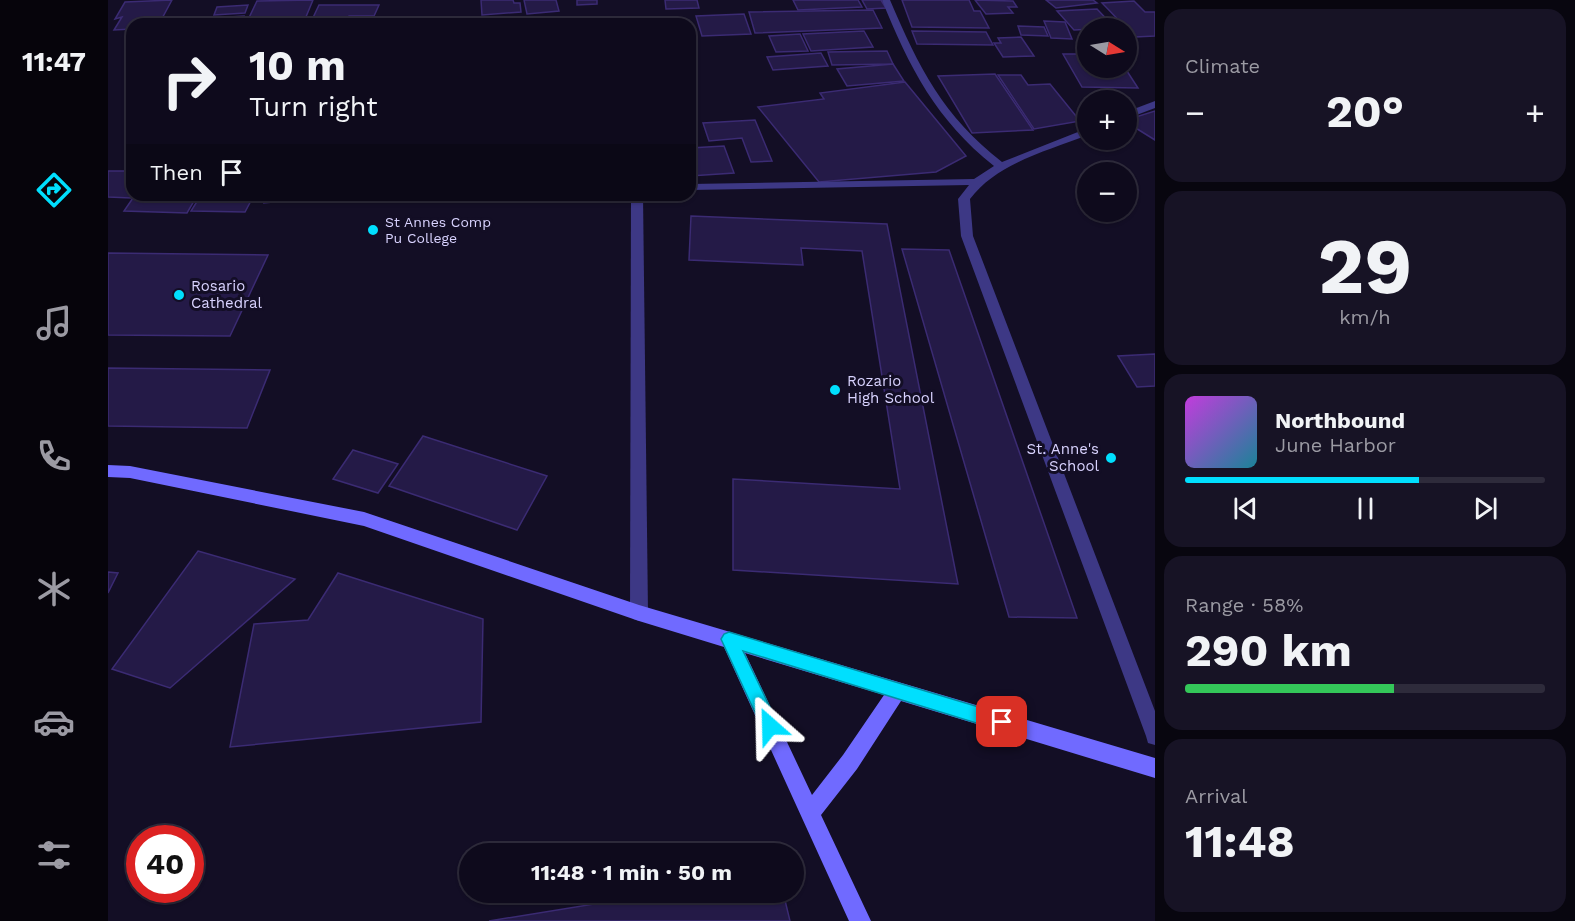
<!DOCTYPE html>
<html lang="en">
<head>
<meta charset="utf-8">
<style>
  :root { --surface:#0e0a1c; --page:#171325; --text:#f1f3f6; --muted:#9b9aa3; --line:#2e2b3b; --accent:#00dffe }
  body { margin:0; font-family:"Work Sans",sans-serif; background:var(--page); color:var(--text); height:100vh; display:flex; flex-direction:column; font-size:22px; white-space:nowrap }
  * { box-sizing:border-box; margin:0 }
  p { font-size:20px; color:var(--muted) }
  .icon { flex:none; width:33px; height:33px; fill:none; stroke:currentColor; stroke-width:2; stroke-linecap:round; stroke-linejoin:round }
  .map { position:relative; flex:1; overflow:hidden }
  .side { display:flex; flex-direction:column; gap:9px; padding:9px; background:#08060f; width:420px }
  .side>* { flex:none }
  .banner { position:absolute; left:18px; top:18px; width:570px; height:183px; border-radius:18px; box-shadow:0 2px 4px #0004,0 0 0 2px var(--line); background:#0e0a1c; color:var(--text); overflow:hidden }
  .needle { width:39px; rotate:101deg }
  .tools { position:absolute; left:969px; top:18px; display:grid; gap:12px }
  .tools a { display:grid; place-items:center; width:60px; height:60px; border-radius:50%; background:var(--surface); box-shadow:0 2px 4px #0004,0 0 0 2px var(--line); font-size:30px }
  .speed { position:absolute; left:18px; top:825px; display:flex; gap:12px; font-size:30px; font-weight:700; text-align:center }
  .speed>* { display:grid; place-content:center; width:78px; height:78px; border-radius:50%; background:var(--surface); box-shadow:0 2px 4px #0004,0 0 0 2px var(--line); line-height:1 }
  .speed .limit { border:9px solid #d22; background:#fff; color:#111 }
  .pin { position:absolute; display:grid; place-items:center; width:51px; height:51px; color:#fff; margin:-26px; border-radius:12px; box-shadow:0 3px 9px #0006 }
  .me { position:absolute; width:66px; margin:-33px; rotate:335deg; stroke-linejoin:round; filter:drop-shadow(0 0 4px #0008) }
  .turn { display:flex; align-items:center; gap:21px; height:126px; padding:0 24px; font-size:27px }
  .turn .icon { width:78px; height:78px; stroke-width:2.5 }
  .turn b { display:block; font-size:42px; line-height:51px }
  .then { display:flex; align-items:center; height:57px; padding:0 24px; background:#0003; gap:12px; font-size:22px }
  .big { font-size:45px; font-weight:700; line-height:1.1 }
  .side .tile { flex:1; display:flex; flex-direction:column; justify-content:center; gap:9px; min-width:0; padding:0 21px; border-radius:18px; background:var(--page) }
  .side .dial { align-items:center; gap:0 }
  .dial b { font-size:78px; line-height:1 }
  .song { display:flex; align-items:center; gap:18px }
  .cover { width:72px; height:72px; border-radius:9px; background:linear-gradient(135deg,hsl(290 70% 55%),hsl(190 70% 35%)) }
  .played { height:6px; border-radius:3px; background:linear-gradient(90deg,var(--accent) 65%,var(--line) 65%) }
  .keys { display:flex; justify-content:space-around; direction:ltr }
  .heat { display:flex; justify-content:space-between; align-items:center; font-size:33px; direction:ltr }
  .charge { height:9px; border-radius:4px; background:linear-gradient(90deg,#34c759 58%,var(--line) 0) }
  .trip { position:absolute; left:351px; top:843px; width:345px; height:60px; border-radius:30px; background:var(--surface); box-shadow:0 2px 4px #0004,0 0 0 2px var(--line); font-weight:700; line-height:60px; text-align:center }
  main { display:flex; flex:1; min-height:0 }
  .tabs { display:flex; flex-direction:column; width:108px; justify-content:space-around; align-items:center; background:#06040b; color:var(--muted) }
  .tabs .icon { width:42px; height:42px }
  .tabs .active { color:var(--accent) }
  .tabs b { font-size:27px; color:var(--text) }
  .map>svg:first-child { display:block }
  .building { fill:#241a47; stroke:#3b2b73; stroke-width:1.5 }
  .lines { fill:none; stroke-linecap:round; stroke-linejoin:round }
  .street { fill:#3d3885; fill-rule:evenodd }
  .secondary { fill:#706aff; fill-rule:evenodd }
  .route { fill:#00dffe; stroke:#0091a5; stroke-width:1.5 }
  .poi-dot { fill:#00dffe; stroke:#130e25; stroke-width:2 }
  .labels { text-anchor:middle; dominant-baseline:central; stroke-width:6; stroke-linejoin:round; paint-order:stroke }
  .far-poi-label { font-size:14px; fill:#d9d3ff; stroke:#130e25; text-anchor:start }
  .poi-label { font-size:15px; fill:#d9d3ff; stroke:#130e25; text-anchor:start }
</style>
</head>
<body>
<main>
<nav class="tabs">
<b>11:47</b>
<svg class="icon active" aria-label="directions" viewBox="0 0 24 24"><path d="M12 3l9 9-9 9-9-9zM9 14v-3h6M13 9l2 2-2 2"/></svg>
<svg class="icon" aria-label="music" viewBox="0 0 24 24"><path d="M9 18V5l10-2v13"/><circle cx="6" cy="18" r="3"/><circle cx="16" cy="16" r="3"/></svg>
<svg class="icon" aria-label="phone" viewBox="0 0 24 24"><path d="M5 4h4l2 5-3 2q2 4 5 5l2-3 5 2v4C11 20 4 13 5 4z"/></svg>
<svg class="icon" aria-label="climate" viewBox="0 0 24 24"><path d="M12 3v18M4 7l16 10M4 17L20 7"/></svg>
<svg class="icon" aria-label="car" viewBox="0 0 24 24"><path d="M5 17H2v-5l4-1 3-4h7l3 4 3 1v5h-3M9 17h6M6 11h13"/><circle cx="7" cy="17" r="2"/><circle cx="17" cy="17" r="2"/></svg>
<svg class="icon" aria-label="filters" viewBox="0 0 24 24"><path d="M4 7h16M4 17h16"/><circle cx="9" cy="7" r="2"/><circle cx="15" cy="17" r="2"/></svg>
</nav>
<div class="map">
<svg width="1047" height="921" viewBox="0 0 1047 921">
  <rect width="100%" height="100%" fill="#130e25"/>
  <!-- building -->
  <g class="building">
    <polygon points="64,0 51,24 24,24 24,29 6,30 14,17 7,19 17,2"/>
    <polygon points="205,0 195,24 138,24 149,1"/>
    <polygon points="373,0 405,0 406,3 412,3 413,12 374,15"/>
    <polygon points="416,0 448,0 451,11 419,14"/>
    <polygon points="469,0 489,0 489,4 469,5"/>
    <polygon points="557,0 589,0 591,8 558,9"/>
    <polygon points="685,0 750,0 754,7 690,10"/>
    <polygon points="754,0 773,0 778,8 759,9"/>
    <polygon points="794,0 861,0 866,11 872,11 881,28 804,27"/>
    <polygon points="867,0 905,1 909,7 900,7 905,13 878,14"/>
    <polygon points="938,0 985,0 989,3 948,8"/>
    <polygon points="1026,1 1037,12 1047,12 1047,36 1027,37 994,3"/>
    <polygon points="140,5 137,13 106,15 109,7"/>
    <polygon points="211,5 271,5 266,16 241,16 237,24 202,24"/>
    <polygon points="989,9 1007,28 966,30 949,11"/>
    <polygon points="765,10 774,28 647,33 641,12"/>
    <polygon points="636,14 643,34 594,36 588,16"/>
    <polygon points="136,16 134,24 103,24 105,18"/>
    <polygon points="378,19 440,19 439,24 377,24"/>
    <polygon points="936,21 957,22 964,39 943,38"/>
    <polygon points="910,26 936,27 940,36 913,35"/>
    <polygon points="756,31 765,47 703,51 695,34"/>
    <polygon points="804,31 878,32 885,45 809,44"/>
    <polygon points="692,34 700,51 668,52 661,36"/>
    <polygon points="913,37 926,56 895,57 886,43 893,43 890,38"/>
    <polygon points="779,51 785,64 724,65 720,52"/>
    <polygon points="713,53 720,66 665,70 659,57"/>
    <polygon points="955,54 980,54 980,68 1017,68 1030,88 974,87"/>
    <polygon points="785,64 796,81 739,86 729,69"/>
    <polygon points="887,74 925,130 864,133 830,76"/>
    <polygon points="890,75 913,75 920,85 942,84 972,121 926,129"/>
    <polygon points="797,82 858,156 828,172 711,182 650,107 716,99 712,93"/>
    <polygon points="1047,111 1047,140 1018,122 1018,120"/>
    <polygon points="647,120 664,161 643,162 634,138 601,141 595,123"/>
    <polygon points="616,146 626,173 582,176 582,148"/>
    <polygon points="0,171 24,171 23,198 0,197"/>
    <polygon points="27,195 64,195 89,196 79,213 16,211"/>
    <polygon points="93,195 146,195 137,212 83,211"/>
    <polygon points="158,195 237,195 156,203"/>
    <polygon points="583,216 779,224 850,584 625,570 625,479 792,489 754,251 693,248 695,265 581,260"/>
    <polygon points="794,249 841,250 969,618 901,617"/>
    <polygon points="0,253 160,255 122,336 0,335"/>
    <polygon points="1047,354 1047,386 1029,387 1010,356"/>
    <polygon points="0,368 162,370 139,428 0,426"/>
    <polygon points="315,436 439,476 409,530 281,486"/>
    <polygon points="245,450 290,464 270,493 225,479"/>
    <polygon points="90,551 187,579 62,688 4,669"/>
    <polygon points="0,572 10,573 0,593"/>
    <polygon points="230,573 375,619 373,722 122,747 146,624 200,620"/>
    <polygon points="560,892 675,892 682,921 381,921"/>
  </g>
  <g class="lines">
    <!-- street -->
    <g class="street">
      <path d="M774 0H782C811 68 835 116 894 162L980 128V135C939 151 889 163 862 199L865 236 1047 711V745L1040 743 1038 736 853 236 850 199 861 185 582 190V184L866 179 886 166C828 120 801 67 774 0Z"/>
      <polygon points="1047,101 1047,108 1018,119 1018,112"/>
      <polygon points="242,195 339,195 333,198 226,202 220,199 226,196"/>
      <polygon points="523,195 535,195 540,613 537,619 531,621 525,619 522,613"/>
    </g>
    <!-- secondary -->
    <path class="secondary" d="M0 465 22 466 256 512 531 605 1047 758V778L793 701 749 769 713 815 763 921H741L616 647 531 621 256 526 22 478 0 477ZM637 653 776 695 735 755 704 795Z"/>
  </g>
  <!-- route -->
  <polygon class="route" points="621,632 894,714 900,716 903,722 900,728 894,731 635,651 671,726 668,732 662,734 656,732 613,639 616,634"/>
  <!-- markers -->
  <g class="poi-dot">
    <circle cx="265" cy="230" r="6"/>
    <circle cx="71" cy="295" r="6"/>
    <circle cx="727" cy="390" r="6"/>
    <circle cx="1003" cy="458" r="6"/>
  </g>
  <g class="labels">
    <!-- far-poi labels -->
    <g class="far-poi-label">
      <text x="277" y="222">St Annes Comp<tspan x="277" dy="16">Pu College</tspan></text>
    </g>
    <!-- poi labels -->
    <g class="poi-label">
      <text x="83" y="286">Rosario<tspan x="83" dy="17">Cathedral</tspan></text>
      <text x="739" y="381">Rozario<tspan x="739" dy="17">High School</tspan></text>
      <text x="991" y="449" text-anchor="end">St. Anne's<tspan x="991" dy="17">School</tspan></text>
    </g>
  </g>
</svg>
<div class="tools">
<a><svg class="needle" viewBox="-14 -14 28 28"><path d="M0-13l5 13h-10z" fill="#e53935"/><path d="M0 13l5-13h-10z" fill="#9b9aa3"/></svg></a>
<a>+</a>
<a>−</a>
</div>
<div class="speed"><div class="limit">40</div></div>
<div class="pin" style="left:894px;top:722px;background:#d93025"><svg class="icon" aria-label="arrive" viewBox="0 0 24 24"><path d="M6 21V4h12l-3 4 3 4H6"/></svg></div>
<svg class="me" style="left:662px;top:726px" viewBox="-20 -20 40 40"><path d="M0-17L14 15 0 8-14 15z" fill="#00dffe" stroke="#fff" stroke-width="4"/></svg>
<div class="trip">11:48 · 1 min · 50 m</div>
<div class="banner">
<div class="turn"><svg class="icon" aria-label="right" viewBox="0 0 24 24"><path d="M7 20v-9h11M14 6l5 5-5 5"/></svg><div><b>10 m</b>Turn right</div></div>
<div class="then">Then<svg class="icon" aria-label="arrive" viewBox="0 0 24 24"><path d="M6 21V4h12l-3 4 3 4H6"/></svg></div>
</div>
</div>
<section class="side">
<div class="tile"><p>Climate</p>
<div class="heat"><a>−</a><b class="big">20°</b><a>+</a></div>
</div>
<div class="tile dial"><b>29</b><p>km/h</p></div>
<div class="tile">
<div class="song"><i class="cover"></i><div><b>Northbound</b><p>June Harbor</p></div></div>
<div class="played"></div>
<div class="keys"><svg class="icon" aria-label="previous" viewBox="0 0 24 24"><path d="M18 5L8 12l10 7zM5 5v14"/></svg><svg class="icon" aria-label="pause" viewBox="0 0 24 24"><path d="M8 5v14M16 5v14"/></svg><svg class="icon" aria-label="next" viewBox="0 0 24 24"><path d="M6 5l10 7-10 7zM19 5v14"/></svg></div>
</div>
<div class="tile"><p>Range · 58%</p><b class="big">290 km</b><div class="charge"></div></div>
<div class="tile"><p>Arrival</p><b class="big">11:48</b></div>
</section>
</main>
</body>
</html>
